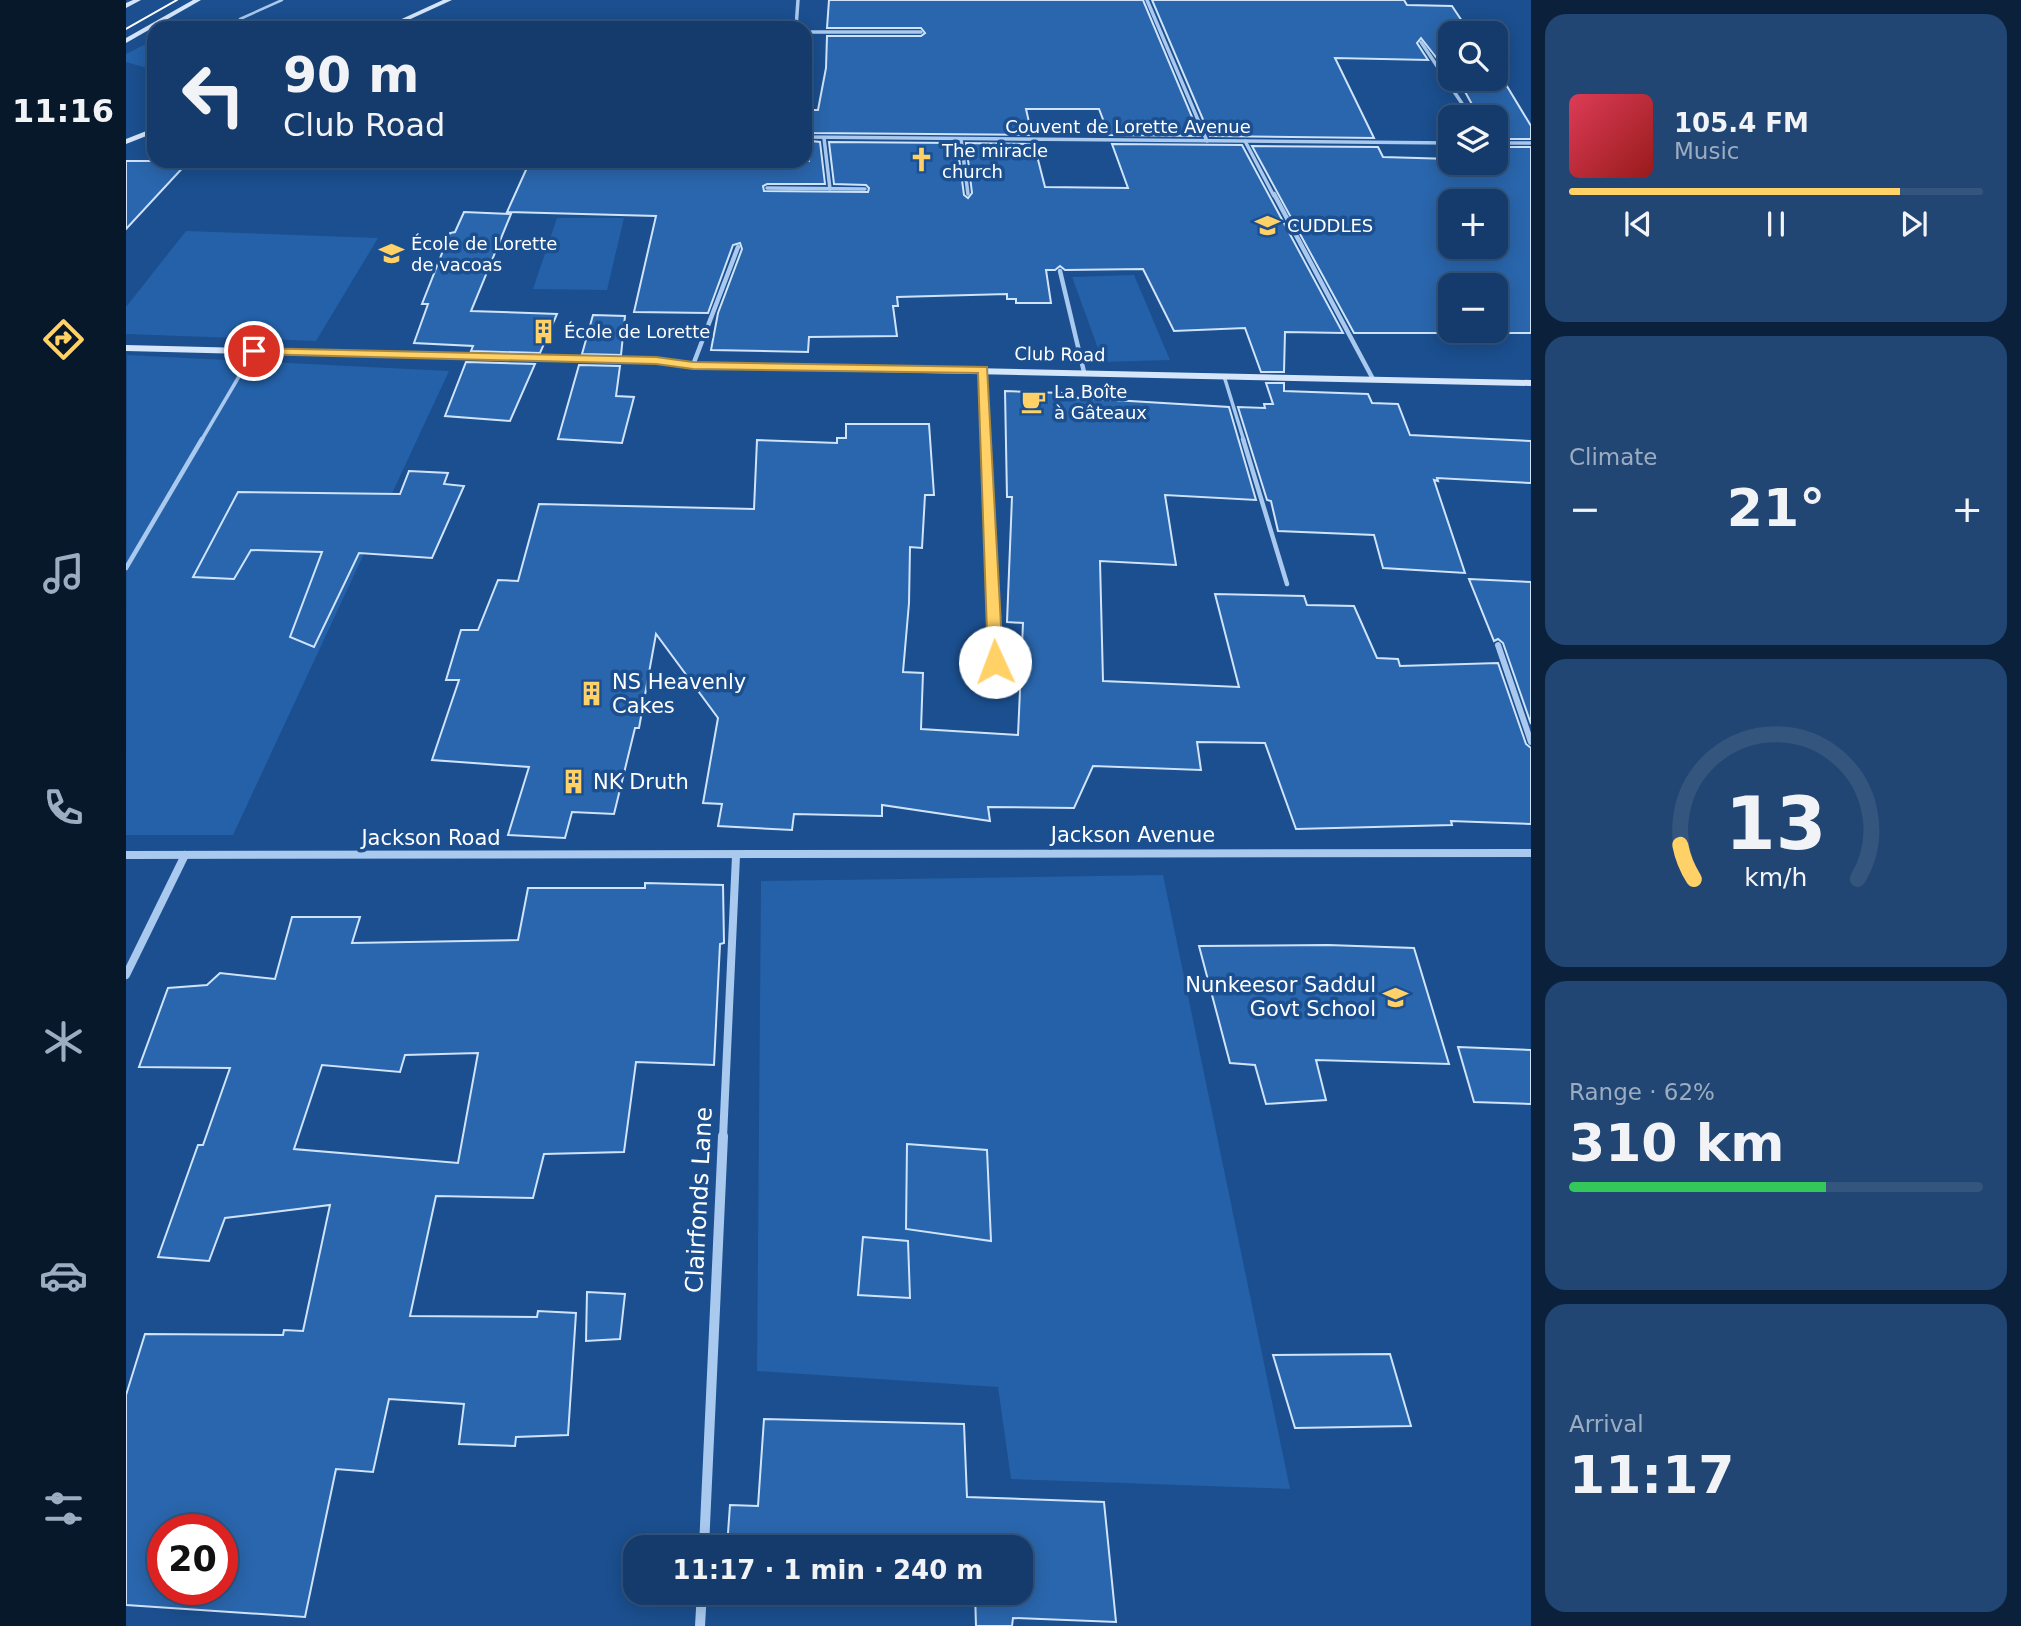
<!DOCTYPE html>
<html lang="en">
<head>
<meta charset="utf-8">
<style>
  :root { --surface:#143b6b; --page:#214673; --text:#f1f3f6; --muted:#9dadc1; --line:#33557e; --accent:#ffd166 }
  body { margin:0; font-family:"DejaVu Sans",sans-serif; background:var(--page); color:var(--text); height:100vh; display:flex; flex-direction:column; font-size:26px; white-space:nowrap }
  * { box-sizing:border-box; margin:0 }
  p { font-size:23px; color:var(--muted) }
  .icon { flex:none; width:38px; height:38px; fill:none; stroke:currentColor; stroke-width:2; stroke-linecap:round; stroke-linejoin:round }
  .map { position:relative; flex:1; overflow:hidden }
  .panel { display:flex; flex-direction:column; gap:14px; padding:14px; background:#0b203b; width:490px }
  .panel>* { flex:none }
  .banner { position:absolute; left:21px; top:21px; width:665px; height:147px; border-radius:21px; box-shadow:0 4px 18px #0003,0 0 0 2px var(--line); background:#143b6b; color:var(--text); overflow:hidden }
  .buttons { position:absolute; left:1312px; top:21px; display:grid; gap:14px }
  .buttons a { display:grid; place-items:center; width:70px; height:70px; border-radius:14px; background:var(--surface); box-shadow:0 4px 18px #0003,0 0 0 2px var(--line); font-size:35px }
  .speed { position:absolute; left:21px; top:1514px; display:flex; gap:14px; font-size:35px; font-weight:700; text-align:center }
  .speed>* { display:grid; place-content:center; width:91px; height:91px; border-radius:50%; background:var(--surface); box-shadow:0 4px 18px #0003,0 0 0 2px var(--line); line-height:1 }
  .speed .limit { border:10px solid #d22; background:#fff; color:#111 }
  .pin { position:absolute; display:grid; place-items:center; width:60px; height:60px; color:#fff; margin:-30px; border:4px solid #fff; border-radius:50%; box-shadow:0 2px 7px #0007 }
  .me { position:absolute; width:77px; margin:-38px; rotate:358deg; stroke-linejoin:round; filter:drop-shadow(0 0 5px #0008) }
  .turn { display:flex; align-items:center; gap:24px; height:147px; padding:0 21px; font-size:32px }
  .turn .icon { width:91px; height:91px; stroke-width:2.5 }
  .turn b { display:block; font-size:49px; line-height:60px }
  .big { font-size:52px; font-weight:600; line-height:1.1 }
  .panel .card { flex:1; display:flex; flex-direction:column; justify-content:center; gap:10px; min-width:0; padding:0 24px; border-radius:21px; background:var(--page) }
  .panel .dial { align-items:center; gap:0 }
  .dial svg { height:182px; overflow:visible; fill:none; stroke:var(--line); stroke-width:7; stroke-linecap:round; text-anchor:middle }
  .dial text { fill:var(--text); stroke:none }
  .song { display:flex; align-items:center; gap:21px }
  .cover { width:84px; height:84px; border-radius:10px; background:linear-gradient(135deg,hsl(350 70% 55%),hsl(0 70% 35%)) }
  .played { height:7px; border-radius:4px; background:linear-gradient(90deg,var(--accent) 80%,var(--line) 80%) }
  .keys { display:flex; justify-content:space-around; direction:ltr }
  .heat { display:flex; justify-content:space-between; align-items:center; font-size:38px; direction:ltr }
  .charge { height:10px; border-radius:5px; background:linear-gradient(90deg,#34c759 62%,var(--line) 0) }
  .trip { position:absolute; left:497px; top:1535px; width:410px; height:70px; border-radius:21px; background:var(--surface); box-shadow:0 4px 18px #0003,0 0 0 2px var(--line); font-weight:600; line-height:70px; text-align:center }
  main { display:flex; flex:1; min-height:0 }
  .menu { display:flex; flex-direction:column; width:126px; justify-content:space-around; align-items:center; background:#08182b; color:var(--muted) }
  .menu .icon { width:49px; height:49px }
  .menu .active { color:var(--accent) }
  .menu b { font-size:32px; color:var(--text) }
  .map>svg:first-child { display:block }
  .green { fill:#2461a8 }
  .building { fill:#2a66ad; stroke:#cfe3fa; stroke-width:2; fill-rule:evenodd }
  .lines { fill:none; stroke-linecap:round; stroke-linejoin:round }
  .lane-far2 { stroke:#a9c9ee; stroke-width:2.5 }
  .lane-far1 { stroke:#a9c9ee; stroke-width:3.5 }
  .lane { stroke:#a9c9ee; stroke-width:4.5 }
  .street-far4 { stroke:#a9c9ee; stroke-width:3.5 }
  .street-far3 { stroke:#a9c9ee; stroke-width:4.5 }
  .street-far2 { stroke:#a9c9ee; stroke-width:6 }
  .street-far1 { stroke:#a9c9ee; stroke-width:8 }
  .street { stroke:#a9c9ee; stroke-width:10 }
  .secondary { fill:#d6e6fa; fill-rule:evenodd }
  .tram { stroke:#fff; stroke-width:2 }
  .route { fill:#ffd166; stroke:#a68842; stroke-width:2 }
  .labels { text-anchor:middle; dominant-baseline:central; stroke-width:7; stroke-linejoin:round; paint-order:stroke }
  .far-street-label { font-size:18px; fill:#fff; stroke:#1b4f8f }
  .far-poi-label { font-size:18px; fill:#fff; stroke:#1b4f8f; text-anchor:start }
  .poi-label { font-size:21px; fill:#fff; stroke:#1b4f8f; text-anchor:start }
  .street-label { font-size:21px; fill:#fff; stroke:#1b4f8f }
  .near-street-label { font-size:24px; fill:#fff; stroke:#1b4f8f }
</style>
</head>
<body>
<main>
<nav class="menu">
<b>11:16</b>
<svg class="icon active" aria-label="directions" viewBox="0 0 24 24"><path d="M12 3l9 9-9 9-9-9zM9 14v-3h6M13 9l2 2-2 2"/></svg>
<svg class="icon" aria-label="music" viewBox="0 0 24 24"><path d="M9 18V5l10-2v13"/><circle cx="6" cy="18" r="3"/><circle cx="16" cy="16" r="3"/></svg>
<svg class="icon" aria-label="phone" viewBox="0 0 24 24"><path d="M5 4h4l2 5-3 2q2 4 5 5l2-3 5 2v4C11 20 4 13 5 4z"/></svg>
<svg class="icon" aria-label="climate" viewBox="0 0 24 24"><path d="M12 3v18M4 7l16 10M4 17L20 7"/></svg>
<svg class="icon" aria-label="car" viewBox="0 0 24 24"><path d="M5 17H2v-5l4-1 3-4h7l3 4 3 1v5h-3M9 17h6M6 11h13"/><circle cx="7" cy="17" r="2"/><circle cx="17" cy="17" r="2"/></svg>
<svg class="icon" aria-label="filters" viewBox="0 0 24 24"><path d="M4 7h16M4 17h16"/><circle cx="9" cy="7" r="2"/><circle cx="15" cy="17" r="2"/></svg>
</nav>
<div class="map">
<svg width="1405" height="1626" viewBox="0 0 1405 1626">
  <rect width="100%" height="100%" fill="#1b4f8f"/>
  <!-- green -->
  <g class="green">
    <polygon points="28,40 28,70 0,62 0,54"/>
    <polygon points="431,218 498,218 481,290 407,289"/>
    <polygon points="60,231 252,238 190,341 0,334 0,307"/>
    <polygon points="1008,275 1044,360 977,362 946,277"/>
    <polygon points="1,355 323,371 107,835 0,835"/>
    <polygon points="1037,875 1164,1489 885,1479 872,1387 631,1371 635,881"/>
  </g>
  <!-- building -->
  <g class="building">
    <polygon points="703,0 1017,0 1074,136 983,135 973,109 900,109 906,135 685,133 687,110 692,110 700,68 701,36 795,36 799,33 795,28 701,28"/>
    <polygon points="1026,0 1278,0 1281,5 1326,6 1338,24 1345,24 1350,33 1325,33 1325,66 1322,61 1313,61 1295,38 1291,43 1302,60 1209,58 1248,138 1084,136"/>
    <polygon points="1370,68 1405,126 1405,139 1370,139 1370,117 1353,117 1332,79 1370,79"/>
    <polygon points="685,141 694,142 699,184 641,184 637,186 638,191 742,192 743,188 740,185 708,184 703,142 831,143 838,195 842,198 846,193 840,143 908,144 919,187 1002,188 986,144 1116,145 1217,333 1159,332 1158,372 1135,372 1119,328 1048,331 1017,269 939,270 934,266 929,270 920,270 925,303 890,303 890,299 881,299 881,294 771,297 772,306 767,306 771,336 683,337 682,352 585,350 592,313 616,249 614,243 607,245 582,313 508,312 530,216 381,212 404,161 683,161"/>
    <path d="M1126 146 1252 147 1257 157 1325 159V163H1370L1376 161 1370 147H1405V333H1228ZM1325 201H1370V247H1325ZM1325 285H1370V331H1325Z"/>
    <polygon points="0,161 63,161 0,229"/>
    <polygon points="338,212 385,214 345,311 431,314 414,353 345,351 347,346 288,343 302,304 296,304 324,233 329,232"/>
    <polygon points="467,315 499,316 495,355 456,354"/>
    <polygon points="340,362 409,364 384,421 319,416"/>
    <polygon points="453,365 494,366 490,396 508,397 496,443 432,439"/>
    <polygon points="1140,383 1158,383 1158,391 1242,394 1246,403 1272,404 1284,435 1405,441 1405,483 1311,478 1312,481 1308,480 1339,573 1257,568 1248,535 1152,531 1145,501 1141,500 1112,407 1139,408 1138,404 1147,404"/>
    <polygon points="879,391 937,393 938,397 1103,407 1130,500 1039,495 1050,565 974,561 977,681 1113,687 1089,594 1178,596 1181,605 1228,606 1251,658 1272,659 1274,666 1372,663 1400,744 1405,748 1405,824 1325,821 1326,825 1170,829 1139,743 1071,742 1075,770 967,766 948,808 862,807 864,821 756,805 756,816 668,814 666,830 592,826 596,804 577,803 592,718 530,634 513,728 509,728 488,814 446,812 439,838 382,835 403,767 306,760 333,680 320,680 335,630 352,630 372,580 392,581 413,504 628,509 631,440 711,443 711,438 720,438 720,424 803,424 808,495 799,495 796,548 784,547 783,603 777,672 797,673 795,729 892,735 897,623 881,622 886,497 881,497"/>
    <polygon points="283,471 322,473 318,484 338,486 306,558 233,553 188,647 164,637 196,552 125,550 108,579 67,577 112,492 274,494"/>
    <polygon points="1343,579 1405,582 1405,724 1377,643 1372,639 1368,641"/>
    <path d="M519 883 597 885 598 943 594 944 588 1065 510 1062 498 1152 418 1154 407 1198 310 1196 284 1316 411 1317 412 1311 450 1313 442 1435 390 1437 389 1446 333 1444 338 1404 263 1399 247 1472 210 1469 179 1617 0 1605V1395L19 1334 157 1335 158 1330 177 1331 204 1205 99 1218 83 1261 32 1257 72 1145H77L104 1068 13 1067 42 988 81 985 94 973 149 979 166 917H234L226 943 392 940 402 888H519ZM352 1053 332 1163 168 1149 196 1065 274 1072 279 1055ZM37 1530H96V1589H37Z"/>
    <polygon points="1202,945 1288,948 1323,1064 1190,1060 1200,1100 1140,1104 1129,1065 1104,1063 1073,946"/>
    <polygon points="1332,1047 1405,1050 1405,1104 1348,1102"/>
    <polygon points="781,1144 861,1150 865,1241 780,1229"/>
    <polygon points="737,1237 782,1241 784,1298 732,1295"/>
    <polygon points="461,1292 499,1294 494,1339 460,1341"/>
    <polygon points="1264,1354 1285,1426 1169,1428 1147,1355"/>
    <polygon points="638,1419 838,1424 841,1497 978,1502 990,1622 887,1618 886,1626 850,1626 849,1592 894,1592 894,1547 601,1547 604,1505 632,1506"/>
  </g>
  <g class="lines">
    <!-- lane-far2 -->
    <polyline class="lane-far2" points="106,28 114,19 156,0"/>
    <!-- lane-far1 -->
    <g class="lane-far1">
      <polyline points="857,369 860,441"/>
      <polyline points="1098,376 1118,441"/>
      <polyline points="75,441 128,351"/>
    </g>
    <!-- lane -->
    <g class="lane">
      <polyline points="860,439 869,662"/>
      <polyline points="1117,439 1161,584"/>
      <polyline points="0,568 76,439"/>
    </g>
    <!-- street-far4 -->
    <g class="street-far4">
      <polyline points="1021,0 1081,141"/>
      <polyline points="670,28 672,0"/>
      <polyline points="679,32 795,32"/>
      <polyline points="1295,42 1345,117"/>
      <polyline points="679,137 1325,143"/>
      <polyline points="698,138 704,189"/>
      <polyline points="835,139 842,194"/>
      <polyline points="1119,141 1148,196"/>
      <polyline points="1370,143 1405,143"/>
      <polyline points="641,188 739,189"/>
    </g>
    <!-- street-far3 -->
    <g class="street-far3">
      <polyline points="1148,194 1247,379"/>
      <polyline points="934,271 958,372"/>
      <polyline points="567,365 612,247"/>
    </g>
    <!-- street-far2 -->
    <polyline class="street-far2" points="1372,645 1405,742"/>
    <!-- street-far1 -->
    <g class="street-far1">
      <polyline points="0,855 1405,853"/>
      <polyline points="0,975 59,855"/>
      <polyline points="597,1138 610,856"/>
    </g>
    <!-- street -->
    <g class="street">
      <polyline points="578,1547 597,1136"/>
      <polyline points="574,1626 576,1592"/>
    </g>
    <!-- secondary -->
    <g class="secondary">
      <polygon points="7,0 15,0 0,8 0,3"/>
      <polygon points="67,0 75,0 0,43 0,38"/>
      <polygon points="317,0 326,0 265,28 256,28"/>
      <polygon points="28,128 28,133 0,144 0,139"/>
      <polygon points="0,345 530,358 567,362 1405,380 1405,386 567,368 530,364 0,351"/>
    </g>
    <!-- tram -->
    <polyline class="tram" points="0,29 51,0"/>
  </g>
  <!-- route -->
  <polygon class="route" points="128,348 530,357 567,362 861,367 877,662 869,667 862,662 852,373 567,369 530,364 124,354 124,349"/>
  <!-- icons -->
  <defs>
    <symbol id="church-bare" viewBox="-9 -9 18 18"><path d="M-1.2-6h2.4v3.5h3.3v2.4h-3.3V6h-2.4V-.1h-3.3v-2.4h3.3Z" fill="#ffd166" stroke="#1b4f8f" stroke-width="2.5" paint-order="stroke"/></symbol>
    <symbol id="school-bare" viewBox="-9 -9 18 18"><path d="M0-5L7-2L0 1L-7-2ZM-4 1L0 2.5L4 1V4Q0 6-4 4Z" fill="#ffd166" stroke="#1b4f8f" stroke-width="2.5" paint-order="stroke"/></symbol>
    <symbol id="building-bare" viewBox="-9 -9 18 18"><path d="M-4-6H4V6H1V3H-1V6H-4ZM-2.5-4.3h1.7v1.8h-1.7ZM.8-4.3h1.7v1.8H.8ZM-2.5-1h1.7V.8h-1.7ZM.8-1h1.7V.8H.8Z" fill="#ffd166" stroke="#1b4f8f" stroke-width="2.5" paint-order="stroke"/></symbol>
    <symbol id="cafe-bare" viewBox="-9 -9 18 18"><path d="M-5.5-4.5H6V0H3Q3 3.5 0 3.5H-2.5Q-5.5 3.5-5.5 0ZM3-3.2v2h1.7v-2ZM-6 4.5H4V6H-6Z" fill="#ffd166" stroke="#1b4f8f" stroke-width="2.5" paint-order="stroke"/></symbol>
  </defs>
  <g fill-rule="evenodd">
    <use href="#church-bare" x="778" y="142" width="35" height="35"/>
    <use href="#school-bare" x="1124" y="208" width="35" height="35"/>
    <use href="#school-bare" x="248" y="236" width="35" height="35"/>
    <use href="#building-bare" x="400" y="314" width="35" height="35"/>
    <use href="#cafe-bare" x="890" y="384" width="35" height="35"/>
    <use href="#building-bare" x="448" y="676" width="35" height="35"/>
    <use href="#building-bare" x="430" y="764" width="35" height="35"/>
    <use href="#school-bare" x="1252" y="980" width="35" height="35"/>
  </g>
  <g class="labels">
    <!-- far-street labels -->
    <g class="far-street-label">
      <text x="1002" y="126">Couvent de Lorette Avenue</text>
      <text transform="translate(934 354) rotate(1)">Club Road</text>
    </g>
    <!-- far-poi labels -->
    <g class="far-poi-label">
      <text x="816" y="150">The miracle<tspan x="816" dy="21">church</tspan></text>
      <text x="1161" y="225">CUDDLES</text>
      <text x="285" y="243">École de Lorette<tspan x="285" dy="21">de vacoas</tspan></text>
      <text x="438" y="331">École de Lorette</text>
      <text x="928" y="391">La Boîte<tspan x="928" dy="21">à Gâteaux</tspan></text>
    </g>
    <!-- poi labels -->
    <g class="poi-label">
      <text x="486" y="682">NS Heavenly<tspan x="486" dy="24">Cakes</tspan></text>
      <text x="467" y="782">NK Druth</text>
      <text x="1250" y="985" text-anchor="end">Nunkeesor Saddul<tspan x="1250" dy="24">Govt School</tspan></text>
    </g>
    <!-- street labels -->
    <g class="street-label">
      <text x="1007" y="835">Jackson Avenue</text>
      <text x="305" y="838">Jackson Road</text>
    </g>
    <!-- near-street labels -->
    <g class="near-street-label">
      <text transform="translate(573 1200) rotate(-87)">Clairfonds Lane</text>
    </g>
  </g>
</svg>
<div class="buttons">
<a><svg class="icon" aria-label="search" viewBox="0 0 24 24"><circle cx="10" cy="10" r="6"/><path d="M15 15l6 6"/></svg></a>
<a><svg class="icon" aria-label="layers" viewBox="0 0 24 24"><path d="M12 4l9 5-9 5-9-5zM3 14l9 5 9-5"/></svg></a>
<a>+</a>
<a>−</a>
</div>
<div class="speed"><div class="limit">20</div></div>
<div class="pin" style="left:128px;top:351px;background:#d93025"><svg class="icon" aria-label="arrive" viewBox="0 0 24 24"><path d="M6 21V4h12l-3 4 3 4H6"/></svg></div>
<svg class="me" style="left:869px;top:662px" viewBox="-20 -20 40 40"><circle r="19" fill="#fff"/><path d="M0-13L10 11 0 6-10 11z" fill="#ffd166"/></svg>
<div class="trip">11:17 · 1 min · 240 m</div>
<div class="banner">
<div class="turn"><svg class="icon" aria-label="left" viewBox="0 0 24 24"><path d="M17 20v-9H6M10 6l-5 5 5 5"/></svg><div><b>90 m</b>Club Road</div></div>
</div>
</div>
<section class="panel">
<div class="card">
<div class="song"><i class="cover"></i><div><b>105.4 FM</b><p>Music</p></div></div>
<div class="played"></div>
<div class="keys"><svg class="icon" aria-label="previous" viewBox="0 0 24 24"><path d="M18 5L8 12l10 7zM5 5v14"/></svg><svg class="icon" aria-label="pause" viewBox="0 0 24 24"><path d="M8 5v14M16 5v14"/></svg><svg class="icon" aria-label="next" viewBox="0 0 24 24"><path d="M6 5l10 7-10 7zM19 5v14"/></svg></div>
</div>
<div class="card"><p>Climate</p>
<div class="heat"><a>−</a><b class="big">21°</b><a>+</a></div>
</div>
<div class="card dial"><svg viewBox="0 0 100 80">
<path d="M14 69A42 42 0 1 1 86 69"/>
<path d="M14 69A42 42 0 0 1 8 54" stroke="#ffd166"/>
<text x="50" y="56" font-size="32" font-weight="700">13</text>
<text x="50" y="72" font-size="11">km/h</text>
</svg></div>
<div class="card"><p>Range · 62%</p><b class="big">310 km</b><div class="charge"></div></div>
<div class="card"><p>Arrival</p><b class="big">11:17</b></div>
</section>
</main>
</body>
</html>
